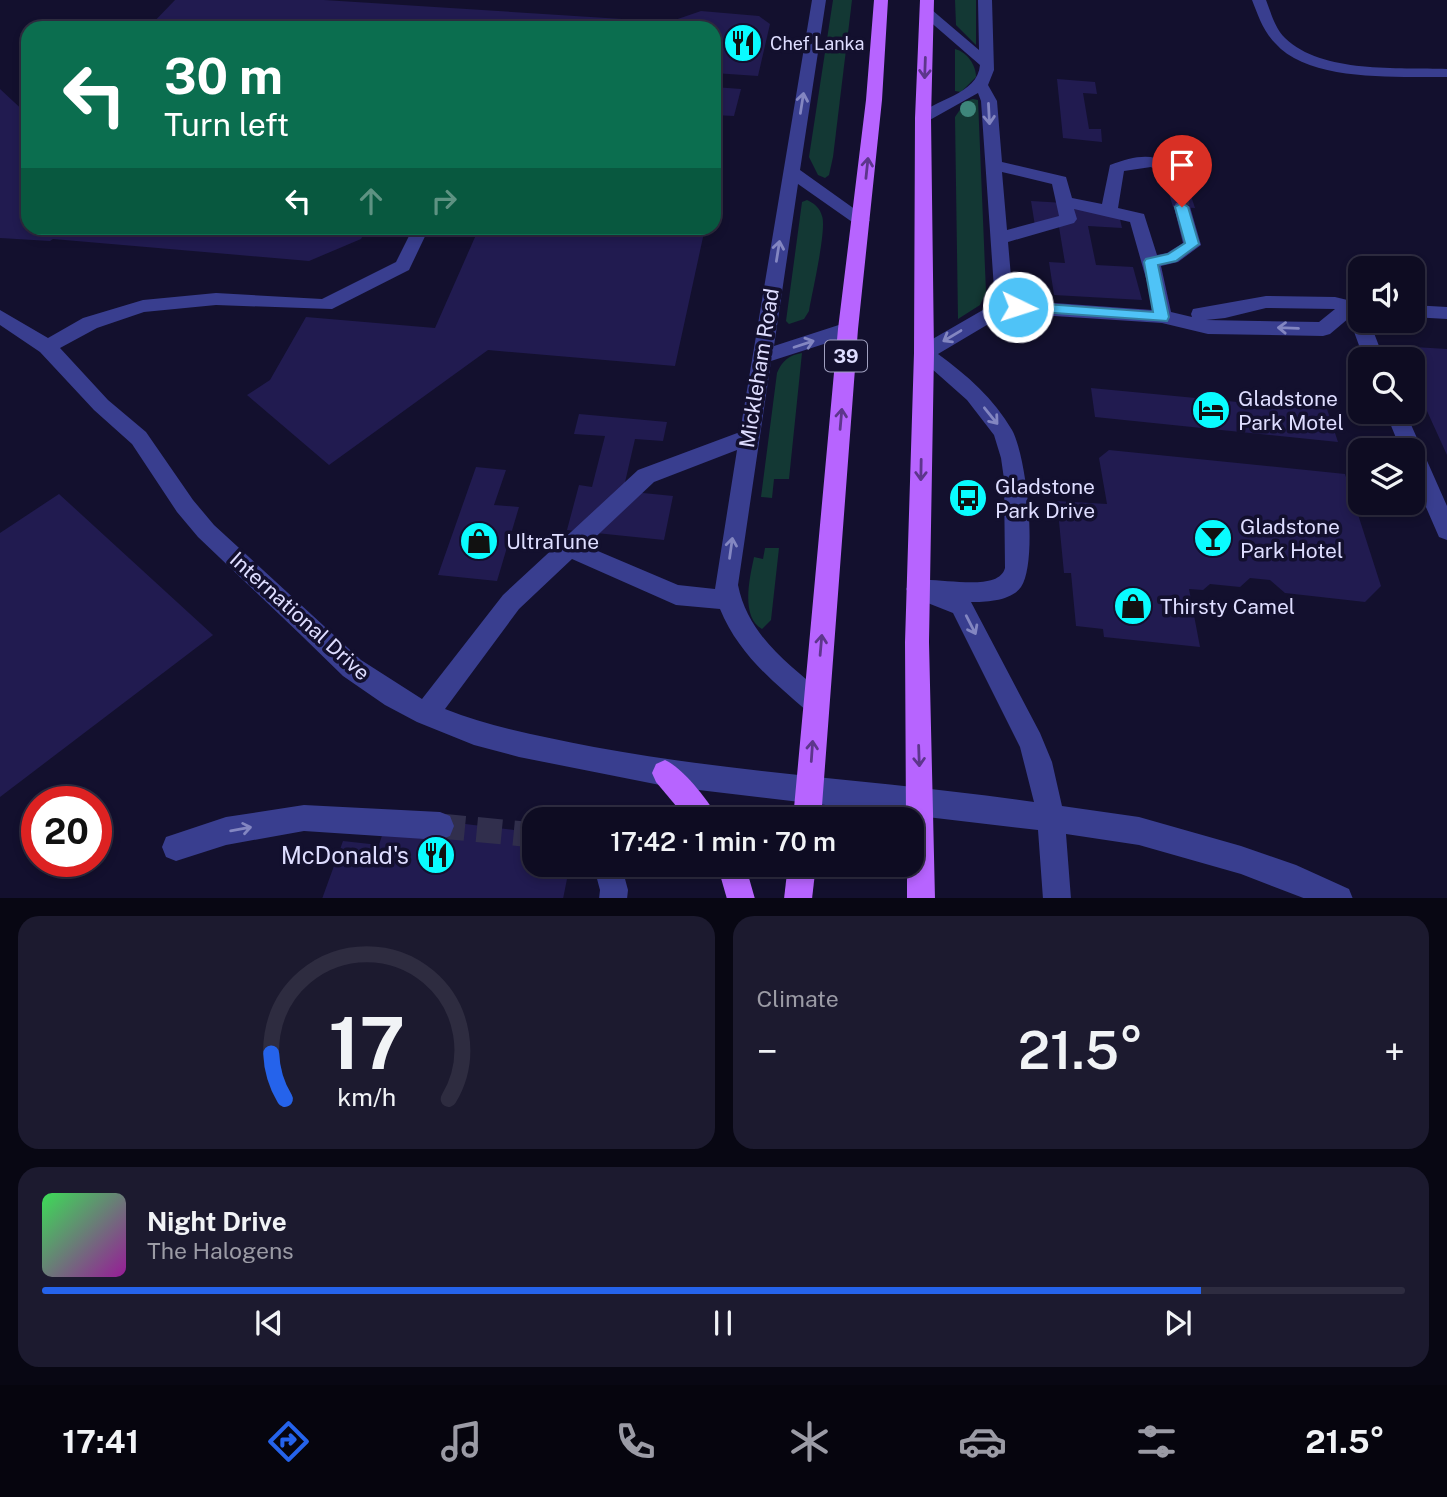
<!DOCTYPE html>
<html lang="en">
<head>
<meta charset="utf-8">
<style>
  :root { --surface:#0e0c22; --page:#1c1a2f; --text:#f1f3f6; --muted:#9b9ba5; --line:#2e2c40; --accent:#2563eb }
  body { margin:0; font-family:"Public Sans",sans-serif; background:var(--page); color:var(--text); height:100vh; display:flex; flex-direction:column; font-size:26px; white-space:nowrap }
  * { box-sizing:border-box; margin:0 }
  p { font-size:23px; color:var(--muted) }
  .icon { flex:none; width:38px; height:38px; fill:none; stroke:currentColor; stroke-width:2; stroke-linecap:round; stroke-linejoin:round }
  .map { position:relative; height:898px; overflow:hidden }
  .drawer { display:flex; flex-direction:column; gap:18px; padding:18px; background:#080713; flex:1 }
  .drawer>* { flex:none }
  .guide { position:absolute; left:21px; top:21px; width:700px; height:214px; border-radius:21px; box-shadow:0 4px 10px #0003,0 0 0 2px var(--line); background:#0b6e4f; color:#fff; overflow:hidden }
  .fabs { position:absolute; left:1348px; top:256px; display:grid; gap:14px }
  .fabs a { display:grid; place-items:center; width:77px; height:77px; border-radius:14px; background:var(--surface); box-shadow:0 4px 10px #0003,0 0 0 2px var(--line); font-size:35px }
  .speed { position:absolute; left:21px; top:786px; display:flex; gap:14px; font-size:35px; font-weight:700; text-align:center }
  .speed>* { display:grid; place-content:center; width:91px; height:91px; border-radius:50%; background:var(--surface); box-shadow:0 4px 10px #0003,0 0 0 2px var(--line); line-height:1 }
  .speed .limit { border:10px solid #d22; background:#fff; color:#111 }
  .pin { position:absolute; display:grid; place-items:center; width:60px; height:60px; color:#fff; margin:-72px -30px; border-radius:50% 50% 50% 0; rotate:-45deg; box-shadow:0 0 7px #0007 }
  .pin .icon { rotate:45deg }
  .me { position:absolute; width:77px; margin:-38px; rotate:94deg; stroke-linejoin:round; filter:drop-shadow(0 0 5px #0008) }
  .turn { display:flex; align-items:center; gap:24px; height:147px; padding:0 28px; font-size:32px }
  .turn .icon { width:91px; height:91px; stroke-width:2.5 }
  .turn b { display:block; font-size:49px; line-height:60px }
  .lanes { display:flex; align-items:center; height:66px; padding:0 28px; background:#0003; justify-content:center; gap:35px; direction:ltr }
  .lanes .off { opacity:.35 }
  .big { font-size:52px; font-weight:600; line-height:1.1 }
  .drawer .card { flex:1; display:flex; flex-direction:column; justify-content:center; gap:10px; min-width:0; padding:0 24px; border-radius:21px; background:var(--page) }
  .drawer .dial { align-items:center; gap:0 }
  .dial svg { height:182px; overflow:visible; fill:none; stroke:var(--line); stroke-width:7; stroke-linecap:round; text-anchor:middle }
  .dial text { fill:var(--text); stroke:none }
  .song { display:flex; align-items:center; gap:21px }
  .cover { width:84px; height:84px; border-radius:10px; background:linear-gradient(135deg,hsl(130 70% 55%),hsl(300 70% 35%)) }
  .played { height:7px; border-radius:4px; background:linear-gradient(90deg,var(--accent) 85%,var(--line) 85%) }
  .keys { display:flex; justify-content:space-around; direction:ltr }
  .heat { display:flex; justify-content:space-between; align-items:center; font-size:38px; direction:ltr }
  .drawer .tiles { flex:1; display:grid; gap:18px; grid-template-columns:1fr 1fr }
  .card:last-child { grid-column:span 2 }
  .trip { position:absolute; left:522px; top:807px; width:402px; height:70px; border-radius:21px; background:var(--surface); box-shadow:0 4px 10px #0003,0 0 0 2px var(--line); font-weight:600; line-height:70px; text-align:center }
  .tabs { display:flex; height:112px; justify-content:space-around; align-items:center; background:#06050e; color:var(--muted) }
  .tabs .icon { width:49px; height:49px }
  .tabs .selected { color:var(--accent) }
  .tabs b { font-size:32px; color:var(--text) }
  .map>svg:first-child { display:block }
  .green { fill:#133834 }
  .building { fill:#211b50 }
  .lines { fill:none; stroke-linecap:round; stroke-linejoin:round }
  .minor-tunnel-far1 { stroke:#312f4d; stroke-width:16; stroke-dasharray:16 8; stroke-linecap:butt }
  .minor-tunnel { stroke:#312f4d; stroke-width:25; stroke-dasharray:25 12; stroke-linecap:butt }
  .minor { fill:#393e8f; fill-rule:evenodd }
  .major { fill:#b764ff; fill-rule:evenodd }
  .tree { fill:#3e867b }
  .oneway { stroke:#5d368c }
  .oneway2 { stroke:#8386c1 }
  .route { fill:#4fc3f7; stroke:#337fa1; stroke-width:2 }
  .labels { text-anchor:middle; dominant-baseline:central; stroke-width:7; stroke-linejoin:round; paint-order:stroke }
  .far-poi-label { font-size:18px; fill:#deddff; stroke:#13102e; text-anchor:start }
  .shield { fill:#13102e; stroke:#a1a0c0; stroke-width:2 }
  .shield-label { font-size:19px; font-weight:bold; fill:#deddff }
  .street-label { font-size:21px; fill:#deddff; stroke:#13102e }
  .poi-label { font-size:21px; fill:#deddff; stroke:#13102e; text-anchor:start }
  .near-poi-label { font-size:24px; fill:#deddff; stroke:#13102e; text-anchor:end }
</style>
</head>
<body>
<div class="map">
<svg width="1447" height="899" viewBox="0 0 1447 899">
  <rect width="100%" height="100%" fill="#13102e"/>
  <!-- green -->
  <g class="green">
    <polygon points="833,0 852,0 833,157 829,175 825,178 818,175 809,157"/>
    <polygon points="955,0 976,0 976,45 956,25"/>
    <path d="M955 49C967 52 976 65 976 77L961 92 955 91Z"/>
    <polygon points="973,99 978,100 986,292 980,305 958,319 955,117 966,101"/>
    <path d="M807 200C814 203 820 208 822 216 827 229 812 293 809 311L804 319 789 324 786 321 802 202Z"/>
    <path d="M802 353 789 479H774L772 498 761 497 777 373C782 361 789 355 802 353Z"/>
    <path d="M765 548H779L771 620 762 629C740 617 750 577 754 557L763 559Z"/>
  </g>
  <!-- building -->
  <g class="building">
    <polygon points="175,0 324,0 669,22 701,11 759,16 770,24 758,76 714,73 714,28 148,28"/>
    <polygon points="1057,79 1095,82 1097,94 1083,93 1089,129 1101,129 1102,142 1063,138"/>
    <polygon points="714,87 741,89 734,116 714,115"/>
    <polygon points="0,89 28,115 28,228 367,228 361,239 309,261 53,239 50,241 0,238"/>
    <polygon points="1165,180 1186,181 1195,208 1173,207"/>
    <polygon points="1031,201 1117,206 1122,228 1088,226 1096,265 1133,267 1142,300 1054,295 1049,262 1065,263 1059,227 1035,226"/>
    <polygon points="479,228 705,228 675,366 488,350 329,465 247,395 270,380 306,317 435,328"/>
    <polygon points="1398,346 1447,349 1447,455 1412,378 1412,359 1404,359"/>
    <polygon points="1091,388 1248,403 1245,394 1325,403 1338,442 1095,417"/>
    <polygon points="579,414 667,422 663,441 635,439 623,491 673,496 664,540 567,530 579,485 592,487 605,436 574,434"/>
    <polygon points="1109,450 1345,474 1381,586 1365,602 1285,593 1270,580 1250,578 1240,587 1210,584 1203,590 1189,589 1200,647 1104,637 1103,629 1076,626 1071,573 1064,573 1057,501 1107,504 1099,458"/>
    <polygon points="476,467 506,470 494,505 519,507 497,581 438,575"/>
    <polygon points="59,494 213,635 0,797 0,533"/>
    <polygon points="527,816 540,817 534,819 534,864 570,864 563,899 322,899 343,841 379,845 385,826 441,821 523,831"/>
  </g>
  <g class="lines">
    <!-- minor-tunnel-far1 -->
    <polyline class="minor-tunnel-far1" points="1174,180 1182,207"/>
    <!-- minor-tunnel -->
    <polyline class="minor-tunnel" points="440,826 534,835"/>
    <!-- minor -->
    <g class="minor">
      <path d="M812 0H826L800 170 870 220 867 224H855L798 184 774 346 848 322 855 324 858 329 855 334 771 361 738 585C748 635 787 663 825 695L829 703 825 711 816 715 807 711C772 681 738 653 720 609L676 605 572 559 519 609 445 709C493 728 543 737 594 747 740 774 888 781 1034 802L1020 747 953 613 910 596 906 589 910 582C931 574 998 595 1005 568L1004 479 1001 458 994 435 967 400 914 353 917 348 995 303 981 101 978 93 928 121H918L915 118C933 99 978 95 980 65L920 13 922 10H932L979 50 978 0H992L994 70 988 85 997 101 1002 162 1066 177 1072 198 1102 204 1110 165C1140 154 1164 150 1182 180L1180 184H1168L1162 175 1151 167 1124 171 1118 208 1144 214 1157 255 1167 253 1183 243 1174 207 1176 203 1182 202 1190 207 1201 245 1178 262 1161 266 1171 312 1192 317 1191 314 1193 309 1266 296 1335 297 1360 303V320H1369L1384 359H1364L1349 318 1330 334 1323 336 1208 334 1162 323 1007 313 938 354C967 375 994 399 1012 430 1027 457 1038 562 1021 587 1011 601 986 602 971 602L1040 733 1052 762 1062 806 1139 817 1241 846 1296 865 1349 889 1353 899H1306L1241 874 1139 845 1066 834 1071 899H1043L1038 830 665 786 519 757 474 745 417 722 385 705 343 676 302 636 198 537 177 512 132 444 94 410 40 352 0 325V310L48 338 83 318 143 300 216 293 322 299 396 262 413 228H429L409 270 332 309 216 305 144 312 97 328 60 348 108 400 146 432 193 500 214 525 361 660 422 699 503 595 638 470 740 432ZM1002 172 1052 184 1059 216 1007 230ZM1074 209 1130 222 1151 296 1152 310 1013 300 1008 242 1074 223 1077 219ZM1266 308 1335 309 1319 322 1206 320 1225 318ZM737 450 715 589 678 585 586 546 654 482Z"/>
      <path d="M1252 0H1266C1271 13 1275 28 1285 38 1322 74 1399 67 1447 69V77C1398 76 1310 83 1275 43 1263 31 1258 15 1252 0Z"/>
      <polygon points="1412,305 1447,307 1447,319 1412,317"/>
      <polygon points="1385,411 1405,411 1447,506 1447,540 1439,537 1412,475 1412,450 1401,450"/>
      <polygon points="304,805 440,812 450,816 454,826 450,836 440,840 304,831 226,845 176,861 166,857 162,847 166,837 226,817"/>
      <polygon points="593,864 621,864 628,890 627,899 599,899 600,890"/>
    </g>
    <!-- major -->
    <g class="major">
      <polygon points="874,0 888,0 882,100 858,329 821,819 793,819 838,329 866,100"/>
      <polygon points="920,0 934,0 931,118 934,353 929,642 935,899 907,899 907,864 912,864 912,819 906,819 905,642 914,353 915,118"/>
      <path d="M665 760C682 767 710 802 718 819H687L656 782 652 773 656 764Z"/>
      <polygon points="717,864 745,864 755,899 727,899"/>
      <polygon points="788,864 816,864 812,899 784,899"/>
    </g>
  </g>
  <!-- trees -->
  <circle class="tree" cx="968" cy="109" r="8"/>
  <!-- one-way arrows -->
  <defs><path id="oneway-shaft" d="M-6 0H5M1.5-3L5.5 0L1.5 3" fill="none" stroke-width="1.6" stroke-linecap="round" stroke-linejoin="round" transform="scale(1.75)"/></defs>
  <g class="oneway">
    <use href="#oneway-shaft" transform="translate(925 68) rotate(92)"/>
    <use href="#oneway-shaft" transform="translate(867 168) rotate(-84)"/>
    <use href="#oneway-shaft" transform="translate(841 419) rotate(-85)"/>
    <use href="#oneway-shaft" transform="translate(921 470) rotate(91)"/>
    <use href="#oneway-shaft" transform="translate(821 645) rotate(-85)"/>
    <use href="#oneway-shaft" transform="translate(812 751) rotate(-86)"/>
    <use href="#oneway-shaft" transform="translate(919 756) rotate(88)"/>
  </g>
  <g class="oneway2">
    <use href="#oneway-shaft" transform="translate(802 103) rotate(-81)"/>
    <use href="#oneway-shaft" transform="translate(989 114) rotate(87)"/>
    <use href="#oneway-shaft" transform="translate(778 251) rotate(-81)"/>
    <use href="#oneway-shaft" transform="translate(1288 328) rotate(-178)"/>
    <use href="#oneway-shaft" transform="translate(952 336) rotate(149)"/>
    <use href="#oneway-shaft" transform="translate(804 344) rotate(-18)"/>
    <use href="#oneway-shaft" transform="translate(991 416) rotate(51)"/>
    <use href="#oneway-shaft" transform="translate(731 548) rotate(-82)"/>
    <use href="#oneway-shaft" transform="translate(971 625) rotate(63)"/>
    <use href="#oneway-shaft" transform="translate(241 829) rotate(-10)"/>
  </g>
  <!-- route -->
  <polygon class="route" points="1182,203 1188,207 1199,244 1176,261 1158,265 1169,317 1167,321 1014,310 1014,303 1018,302 1153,312 1144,262 1146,259 1168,254 1185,243 1175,207"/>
  <!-- icons -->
  <defs>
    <symbol id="restaurant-disc" viewBox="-11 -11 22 22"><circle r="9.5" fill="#09fcff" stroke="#13102e"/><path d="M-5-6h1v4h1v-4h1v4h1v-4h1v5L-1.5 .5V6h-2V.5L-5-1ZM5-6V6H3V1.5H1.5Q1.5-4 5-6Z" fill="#111"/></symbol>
    <symbol id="hotel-disc" viewBox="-11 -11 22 22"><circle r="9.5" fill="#09fcff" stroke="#13102e"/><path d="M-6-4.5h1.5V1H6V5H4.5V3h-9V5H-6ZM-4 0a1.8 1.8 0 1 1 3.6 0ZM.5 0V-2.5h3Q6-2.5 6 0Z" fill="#111"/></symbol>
    <symbol id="bus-disc" viewBox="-11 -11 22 22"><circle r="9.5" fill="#09fcff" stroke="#13102e"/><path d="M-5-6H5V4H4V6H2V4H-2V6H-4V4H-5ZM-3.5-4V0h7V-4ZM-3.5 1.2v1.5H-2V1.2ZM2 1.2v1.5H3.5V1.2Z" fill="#111"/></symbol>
    <symbol id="bar-disc" viewBox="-11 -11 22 22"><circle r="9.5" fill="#09fcff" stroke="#13102e"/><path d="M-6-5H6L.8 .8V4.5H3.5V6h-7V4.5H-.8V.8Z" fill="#111"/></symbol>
    <symbol id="shop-disc" viewBox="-11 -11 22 22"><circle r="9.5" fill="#09fcff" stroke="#13102e"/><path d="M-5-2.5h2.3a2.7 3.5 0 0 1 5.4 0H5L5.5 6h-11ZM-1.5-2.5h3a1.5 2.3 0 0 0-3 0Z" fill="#111"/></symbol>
  </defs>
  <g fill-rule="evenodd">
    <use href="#restaurant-disc" x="721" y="21" width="44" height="44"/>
    <use href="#hotel-disc" x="1189" y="388" width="44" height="44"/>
    <use href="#bus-disc" x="946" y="476" width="44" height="44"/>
    <use href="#bar-disc" x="1191" y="516" width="44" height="44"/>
    <use href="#shop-disc" x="457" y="519" width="44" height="44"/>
    <use href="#shop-disc" x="1111" y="584" width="44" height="44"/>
    <use href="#restaurant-disc" x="414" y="833" width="44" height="44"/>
  </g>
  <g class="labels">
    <!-- far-poi labels -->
    <g class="far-poi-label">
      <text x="770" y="43">Chef Lanka</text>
    </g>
    <!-- shield labels -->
    <rect class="shield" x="825" y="340.5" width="42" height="31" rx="5"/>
    <g class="shield-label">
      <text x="846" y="356">39</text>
    </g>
    <!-- street labels -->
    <g class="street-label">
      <text transform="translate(759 368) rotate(-81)">Mickleham Road</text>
      <text transform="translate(300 616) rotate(42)">International Drive</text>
    </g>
    <!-- poi labels -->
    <g class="poi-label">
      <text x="1238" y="398">Gladstone<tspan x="1238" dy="24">Park Motel</tspan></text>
      <text x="995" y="486">Gladstone<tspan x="995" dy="24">Park Drive</tspan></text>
      <text x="1240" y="526">Gladstone<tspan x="1240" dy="24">Park Hotel</tspan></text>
      <text x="506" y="541">UltraTune</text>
      <text x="1160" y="606">Thirsty Camel</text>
    </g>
    <!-- near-poi labels -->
    <g class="near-poi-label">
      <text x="409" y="855">McDonald's</text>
    </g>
  </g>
</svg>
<div class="fabs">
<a><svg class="icon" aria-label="sound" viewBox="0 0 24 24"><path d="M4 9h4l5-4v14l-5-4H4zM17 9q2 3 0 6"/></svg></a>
<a><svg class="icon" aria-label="search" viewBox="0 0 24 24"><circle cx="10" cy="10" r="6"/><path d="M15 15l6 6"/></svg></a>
<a><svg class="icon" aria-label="layers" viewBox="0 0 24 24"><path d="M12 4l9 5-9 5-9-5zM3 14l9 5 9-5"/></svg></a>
</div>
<div class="speed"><div class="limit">20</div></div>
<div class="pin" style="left:1182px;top:207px;background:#d93025"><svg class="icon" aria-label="arrive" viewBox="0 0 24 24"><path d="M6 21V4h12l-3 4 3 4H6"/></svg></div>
<svg class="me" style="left:1018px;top:307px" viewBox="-20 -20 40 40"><circle r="17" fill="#4fc3f7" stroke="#fff" stroke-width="3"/><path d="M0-11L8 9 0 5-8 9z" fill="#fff"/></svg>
<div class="trip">17:42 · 1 min · 70 m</div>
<div class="guide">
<div class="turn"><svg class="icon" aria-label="left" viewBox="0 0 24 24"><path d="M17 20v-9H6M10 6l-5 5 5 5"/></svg><div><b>30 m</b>Turn left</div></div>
<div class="lanes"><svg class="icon" aria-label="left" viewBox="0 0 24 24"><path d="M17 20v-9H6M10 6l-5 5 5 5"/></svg><svg class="icon off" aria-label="ahead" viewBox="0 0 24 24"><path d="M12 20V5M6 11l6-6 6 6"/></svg><svg class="icon off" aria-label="right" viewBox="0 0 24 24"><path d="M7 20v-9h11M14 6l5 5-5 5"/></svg></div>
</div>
</div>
<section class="drawer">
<div class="tiles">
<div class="card dial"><svg viewBox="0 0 100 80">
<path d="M14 69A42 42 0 1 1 86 69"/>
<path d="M14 69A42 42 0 0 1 8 49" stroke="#2563eb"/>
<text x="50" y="56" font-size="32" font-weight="700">17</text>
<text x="50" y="72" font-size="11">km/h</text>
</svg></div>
<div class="card"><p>Climate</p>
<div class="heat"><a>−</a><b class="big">21.5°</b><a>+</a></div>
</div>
<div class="card">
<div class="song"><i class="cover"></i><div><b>Night Drive</b><p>The Halogens</p></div></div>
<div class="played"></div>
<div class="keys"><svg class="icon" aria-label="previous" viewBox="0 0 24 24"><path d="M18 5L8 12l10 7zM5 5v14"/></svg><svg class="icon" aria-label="pause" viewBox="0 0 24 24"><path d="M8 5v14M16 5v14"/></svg><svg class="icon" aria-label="next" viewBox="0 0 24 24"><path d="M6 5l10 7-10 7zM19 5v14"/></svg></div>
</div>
</div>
</section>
<nav class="tabs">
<b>17:41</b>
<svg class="icon selected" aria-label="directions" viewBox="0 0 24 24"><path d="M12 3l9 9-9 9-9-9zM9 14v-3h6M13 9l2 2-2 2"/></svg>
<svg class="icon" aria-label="music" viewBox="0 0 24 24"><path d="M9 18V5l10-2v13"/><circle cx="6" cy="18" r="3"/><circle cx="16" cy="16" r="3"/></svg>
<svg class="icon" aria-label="phone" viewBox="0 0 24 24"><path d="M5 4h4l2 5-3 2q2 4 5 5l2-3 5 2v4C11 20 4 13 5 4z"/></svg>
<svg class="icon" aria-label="climate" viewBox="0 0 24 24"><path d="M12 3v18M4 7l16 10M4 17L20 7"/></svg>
<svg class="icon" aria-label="car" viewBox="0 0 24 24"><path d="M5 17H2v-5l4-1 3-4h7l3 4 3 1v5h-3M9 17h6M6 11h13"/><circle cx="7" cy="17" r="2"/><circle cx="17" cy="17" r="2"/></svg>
<svg class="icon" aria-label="filters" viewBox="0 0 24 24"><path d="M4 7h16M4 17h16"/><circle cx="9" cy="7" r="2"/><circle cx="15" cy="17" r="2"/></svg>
<b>21.5°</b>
</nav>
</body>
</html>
